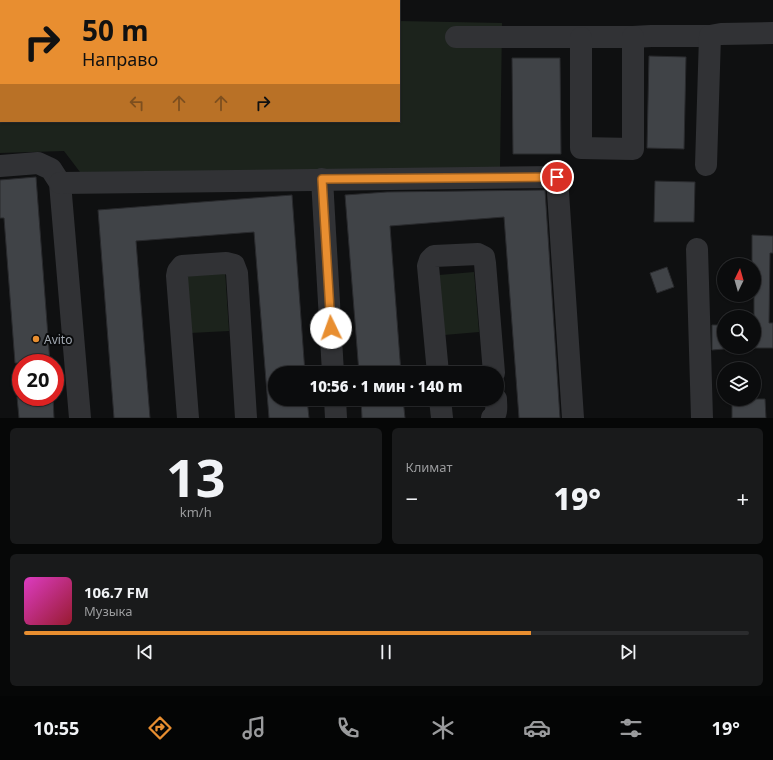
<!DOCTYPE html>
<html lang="ru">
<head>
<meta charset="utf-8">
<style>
  :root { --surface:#0b0c0d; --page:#191a1b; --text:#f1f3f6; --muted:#9a9b9d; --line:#2b2c2e; --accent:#e88e30 }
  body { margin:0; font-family:"Noto Sans",sans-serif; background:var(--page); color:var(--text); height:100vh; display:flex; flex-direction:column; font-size:15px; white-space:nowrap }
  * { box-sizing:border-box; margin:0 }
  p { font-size:13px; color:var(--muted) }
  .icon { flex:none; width:22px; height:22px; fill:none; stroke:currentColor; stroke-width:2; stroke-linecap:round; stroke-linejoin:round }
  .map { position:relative; height:418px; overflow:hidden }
  .side { display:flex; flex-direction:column; gap:10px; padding:10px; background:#060707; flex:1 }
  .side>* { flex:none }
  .top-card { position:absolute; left:0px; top:0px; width:400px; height:122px; box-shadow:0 1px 3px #0004,0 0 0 1px var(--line); background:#e88e30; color:#111; overflow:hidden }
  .needle { width:26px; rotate:5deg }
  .fabs { position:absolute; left:717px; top:258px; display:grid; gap:8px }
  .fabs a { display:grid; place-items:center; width:44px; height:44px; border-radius:50%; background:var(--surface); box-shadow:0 1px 3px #0004,0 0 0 1px var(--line); font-size:20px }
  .speed { position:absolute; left:12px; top:354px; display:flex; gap:8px; font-size:20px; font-weight:700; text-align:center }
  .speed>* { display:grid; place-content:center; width:52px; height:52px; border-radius:50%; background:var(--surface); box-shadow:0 1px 3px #0004,0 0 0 1px var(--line); line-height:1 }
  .speed .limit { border:6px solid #d22; background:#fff; color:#111 }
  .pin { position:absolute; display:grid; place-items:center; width:34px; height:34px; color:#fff; margin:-17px; border:2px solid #fff; border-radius:50%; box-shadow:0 1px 4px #0007 }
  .me { position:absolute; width:44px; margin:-22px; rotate:357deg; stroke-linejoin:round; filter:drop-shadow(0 0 3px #0008) }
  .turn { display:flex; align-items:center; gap:14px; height:84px; padding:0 16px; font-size:18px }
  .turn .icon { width:52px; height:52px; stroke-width:2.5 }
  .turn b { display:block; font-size:28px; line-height:34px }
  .lanes { display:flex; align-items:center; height:38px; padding:0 16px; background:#0003; justify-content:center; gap:20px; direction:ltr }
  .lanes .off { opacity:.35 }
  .big { font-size:30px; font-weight:800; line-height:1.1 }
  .side .widget { flex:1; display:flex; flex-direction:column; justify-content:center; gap:6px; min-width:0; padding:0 14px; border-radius:6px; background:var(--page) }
  .side .dial { align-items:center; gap:0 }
  .dial b { font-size:52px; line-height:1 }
  .song { display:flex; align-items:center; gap:12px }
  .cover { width:48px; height:48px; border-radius:6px; background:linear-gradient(135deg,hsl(310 70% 55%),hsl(350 70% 35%)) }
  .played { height:4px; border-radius:2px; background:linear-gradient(90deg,var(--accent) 70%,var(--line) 70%) }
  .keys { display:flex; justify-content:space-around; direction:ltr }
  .heat { display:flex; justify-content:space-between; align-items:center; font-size:22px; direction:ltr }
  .side .tiles { flex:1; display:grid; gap:10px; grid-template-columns:1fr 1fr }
  .widget:last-child { grid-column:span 2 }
  .trip { position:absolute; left:268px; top:366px; width:236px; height:40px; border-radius:20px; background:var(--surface); box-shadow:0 1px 3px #0004,0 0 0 1px var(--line); font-weight:800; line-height:40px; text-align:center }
  .dock { display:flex; height:64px; justify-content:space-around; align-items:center; background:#040505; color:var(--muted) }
  .dock .icon { width:28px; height:28px }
  .dock .current { color:var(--accent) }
  .dock b { font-size:18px; color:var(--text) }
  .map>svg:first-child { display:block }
  .green { fill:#1c231c }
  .building { fill:#404347; stroke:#292a2d }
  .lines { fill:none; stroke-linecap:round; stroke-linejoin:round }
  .minor { stroke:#313235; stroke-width:22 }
  .route-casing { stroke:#975c1f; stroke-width:10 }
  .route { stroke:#e88e30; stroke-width:7 }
  .poi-dot { fill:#e88e30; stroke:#0a0b0c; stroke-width:1.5 }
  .labels { text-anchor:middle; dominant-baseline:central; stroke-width:4; stroke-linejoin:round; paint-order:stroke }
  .poi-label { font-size:12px; fill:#a1a8b1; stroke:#0a0b0c; text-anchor:start }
</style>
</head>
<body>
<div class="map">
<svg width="773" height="418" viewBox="0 0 773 418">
  <rect width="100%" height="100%" fill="#0f1011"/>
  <!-- green -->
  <g class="green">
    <polygon points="0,0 57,0 1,1 1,121 399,121 399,21 502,23 500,169 80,172 64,151 0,153"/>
    <polygon points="225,271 229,331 190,333 186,274"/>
    <polygon points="474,272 479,332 444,335 439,275"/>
  </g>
  <!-- building -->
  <g class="building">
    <polygon points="649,56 686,57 684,149 647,148"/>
    <polygon points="512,58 560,58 561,154 513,154"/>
    <polygon points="36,177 50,363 15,363 4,218 0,218 0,180"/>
    <polygon points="655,181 695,182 694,222 654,222"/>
    <polygon points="545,190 560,418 519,418 504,217 390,226 401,373 359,373 345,195 387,192"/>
    <polygon points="292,195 305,373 275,373 275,399 307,399 309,418 269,418 254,232 136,241 150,418 114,418 98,210"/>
    <polygon points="752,235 773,236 773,253 770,253 769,323 773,323 773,348 754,348 754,265 752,265"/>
    <polygon points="667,267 674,287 657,293 650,273"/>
    <polygon points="712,325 724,325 724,349 712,350"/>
    <polygon points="17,397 53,397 54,418 19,418"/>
    <polygon points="361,399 403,399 405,418 362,418"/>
    <polygon points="732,399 765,399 766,418 732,418"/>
  </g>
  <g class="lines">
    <!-- minor -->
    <g class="minor">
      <polyline points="456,37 633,37 651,36 710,36"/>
      <polyline points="581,38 581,148 633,149 633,37"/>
      <polyline points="706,165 710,36 721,34 773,33"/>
      <polyline points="0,166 38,163 51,169 60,183 80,418"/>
      <polyline points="322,179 333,373"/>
      <polyline points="60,183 557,177 573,418"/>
      <polyline points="697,249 702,418"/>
      <polyline points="438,373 428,266 430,260 434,256 478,254 484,257 485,263 494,373"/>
      <polyline points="335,399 336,418"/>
      <polyline points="440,399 442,418"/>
      <polyline points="188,418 177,276 178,271 182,266 226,263 234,265 237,273 246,418"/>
      <path d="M492 418C498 413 496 406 496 399"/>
    </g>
  </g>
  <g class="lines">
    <defs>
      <polyline id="route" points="331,328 322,179 557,177"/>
    </defs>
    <!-- route casing -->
    <use href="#route" class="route-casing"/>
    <!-- route -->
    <use href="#route" class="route"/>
  </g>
  <!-- markers -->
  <circle class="poi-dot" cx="36" cy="339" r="4"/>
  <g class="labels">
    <!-- poi labels -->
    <g class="poi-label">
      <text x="44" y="339">Avito</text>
    </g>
  </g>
</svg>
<div class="fabs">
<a><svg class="needle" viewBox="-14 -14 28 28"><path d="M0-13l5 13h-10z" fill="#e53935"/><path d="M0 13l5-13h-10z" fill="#9a9b9d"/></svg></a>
<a><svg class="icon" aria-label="search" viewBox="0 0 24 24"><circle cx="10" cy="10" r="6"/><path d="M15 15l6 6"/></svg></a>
<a><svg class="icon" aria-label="layers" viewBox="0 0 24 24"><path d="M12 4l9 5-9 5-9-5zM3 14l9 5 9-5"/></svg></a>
</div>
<div class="speed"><div class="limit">20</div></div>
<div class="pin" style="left:557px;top:177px;background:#d93025"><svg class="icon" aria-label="arrive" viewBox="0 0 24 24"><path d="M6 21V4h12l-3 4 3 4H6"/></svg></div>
<svg class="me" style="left:331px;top:328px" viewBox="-20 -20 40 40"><circle r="19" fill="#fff"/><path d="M0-13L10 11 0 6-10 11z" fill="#e88e30"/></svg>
<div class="trip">10:56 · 1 мин · 140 m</div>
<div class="top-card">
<div class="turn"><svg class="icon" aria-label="right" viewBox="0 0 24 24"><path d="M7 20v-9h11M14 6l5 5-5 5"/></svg><div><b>50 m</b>Направо</div></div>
<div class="lanes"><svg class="icon off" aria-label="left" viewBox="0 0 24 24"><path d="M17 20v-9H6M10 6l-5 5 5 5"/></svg><svg class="icon off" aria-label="ahead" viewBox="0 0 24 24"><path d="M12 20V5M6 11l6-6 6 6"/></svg><svg class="icon off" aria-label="ahead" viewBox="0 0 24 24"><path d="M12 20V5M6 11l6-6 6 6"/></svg><svg class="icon" aria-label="right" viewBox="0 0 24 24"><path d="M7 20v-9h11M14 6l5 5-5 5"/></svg></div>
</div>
</div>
<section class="side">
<div class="tiles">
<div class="widget dial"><b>13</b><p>km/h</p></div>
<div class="widget"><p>Климат</p>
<div class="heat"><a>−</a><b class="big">19°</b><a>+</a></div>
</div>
<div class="widget">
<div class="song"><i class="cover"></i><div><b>106.7 FM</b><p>Музыка</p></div></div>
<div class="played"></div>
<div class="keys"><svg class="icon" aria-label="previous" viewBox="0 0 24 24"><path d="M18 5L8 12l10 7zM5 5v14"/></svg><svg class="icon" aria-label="pause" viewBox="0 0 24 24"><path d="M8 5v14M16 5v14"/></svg><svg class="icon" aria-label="next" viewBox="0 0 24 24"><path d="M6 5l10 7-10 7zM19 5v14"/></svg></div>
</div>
</div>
</section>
<nav class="dock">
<b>10:55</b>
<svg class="icon current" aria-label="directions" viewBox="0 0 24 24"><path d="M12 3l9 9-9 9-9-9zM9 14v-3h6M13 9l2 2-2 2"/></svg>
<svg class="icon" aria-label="music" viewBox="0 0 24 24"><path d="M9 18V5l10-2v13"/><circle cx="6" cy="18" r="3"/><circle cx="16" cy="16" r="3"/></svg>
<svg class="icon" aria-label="phone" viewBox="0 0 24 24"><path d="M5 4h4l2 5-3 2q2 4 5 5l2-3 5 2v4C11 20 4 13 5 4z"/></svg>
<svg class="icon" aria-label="climate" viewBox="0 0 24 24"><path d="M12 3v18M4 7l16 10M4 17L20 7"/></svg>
<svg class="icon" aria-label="car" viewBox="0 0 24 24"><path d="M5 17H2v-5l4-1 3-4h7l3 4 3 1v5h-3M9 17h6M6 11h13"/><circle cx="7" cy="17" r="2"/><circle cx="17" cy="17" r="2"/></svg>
<svg class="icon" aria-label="filters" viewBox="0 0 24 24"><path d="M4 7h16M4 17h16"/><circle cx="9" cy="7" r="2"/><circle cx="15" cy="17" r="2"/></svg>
<b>19°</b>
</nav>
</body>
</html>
